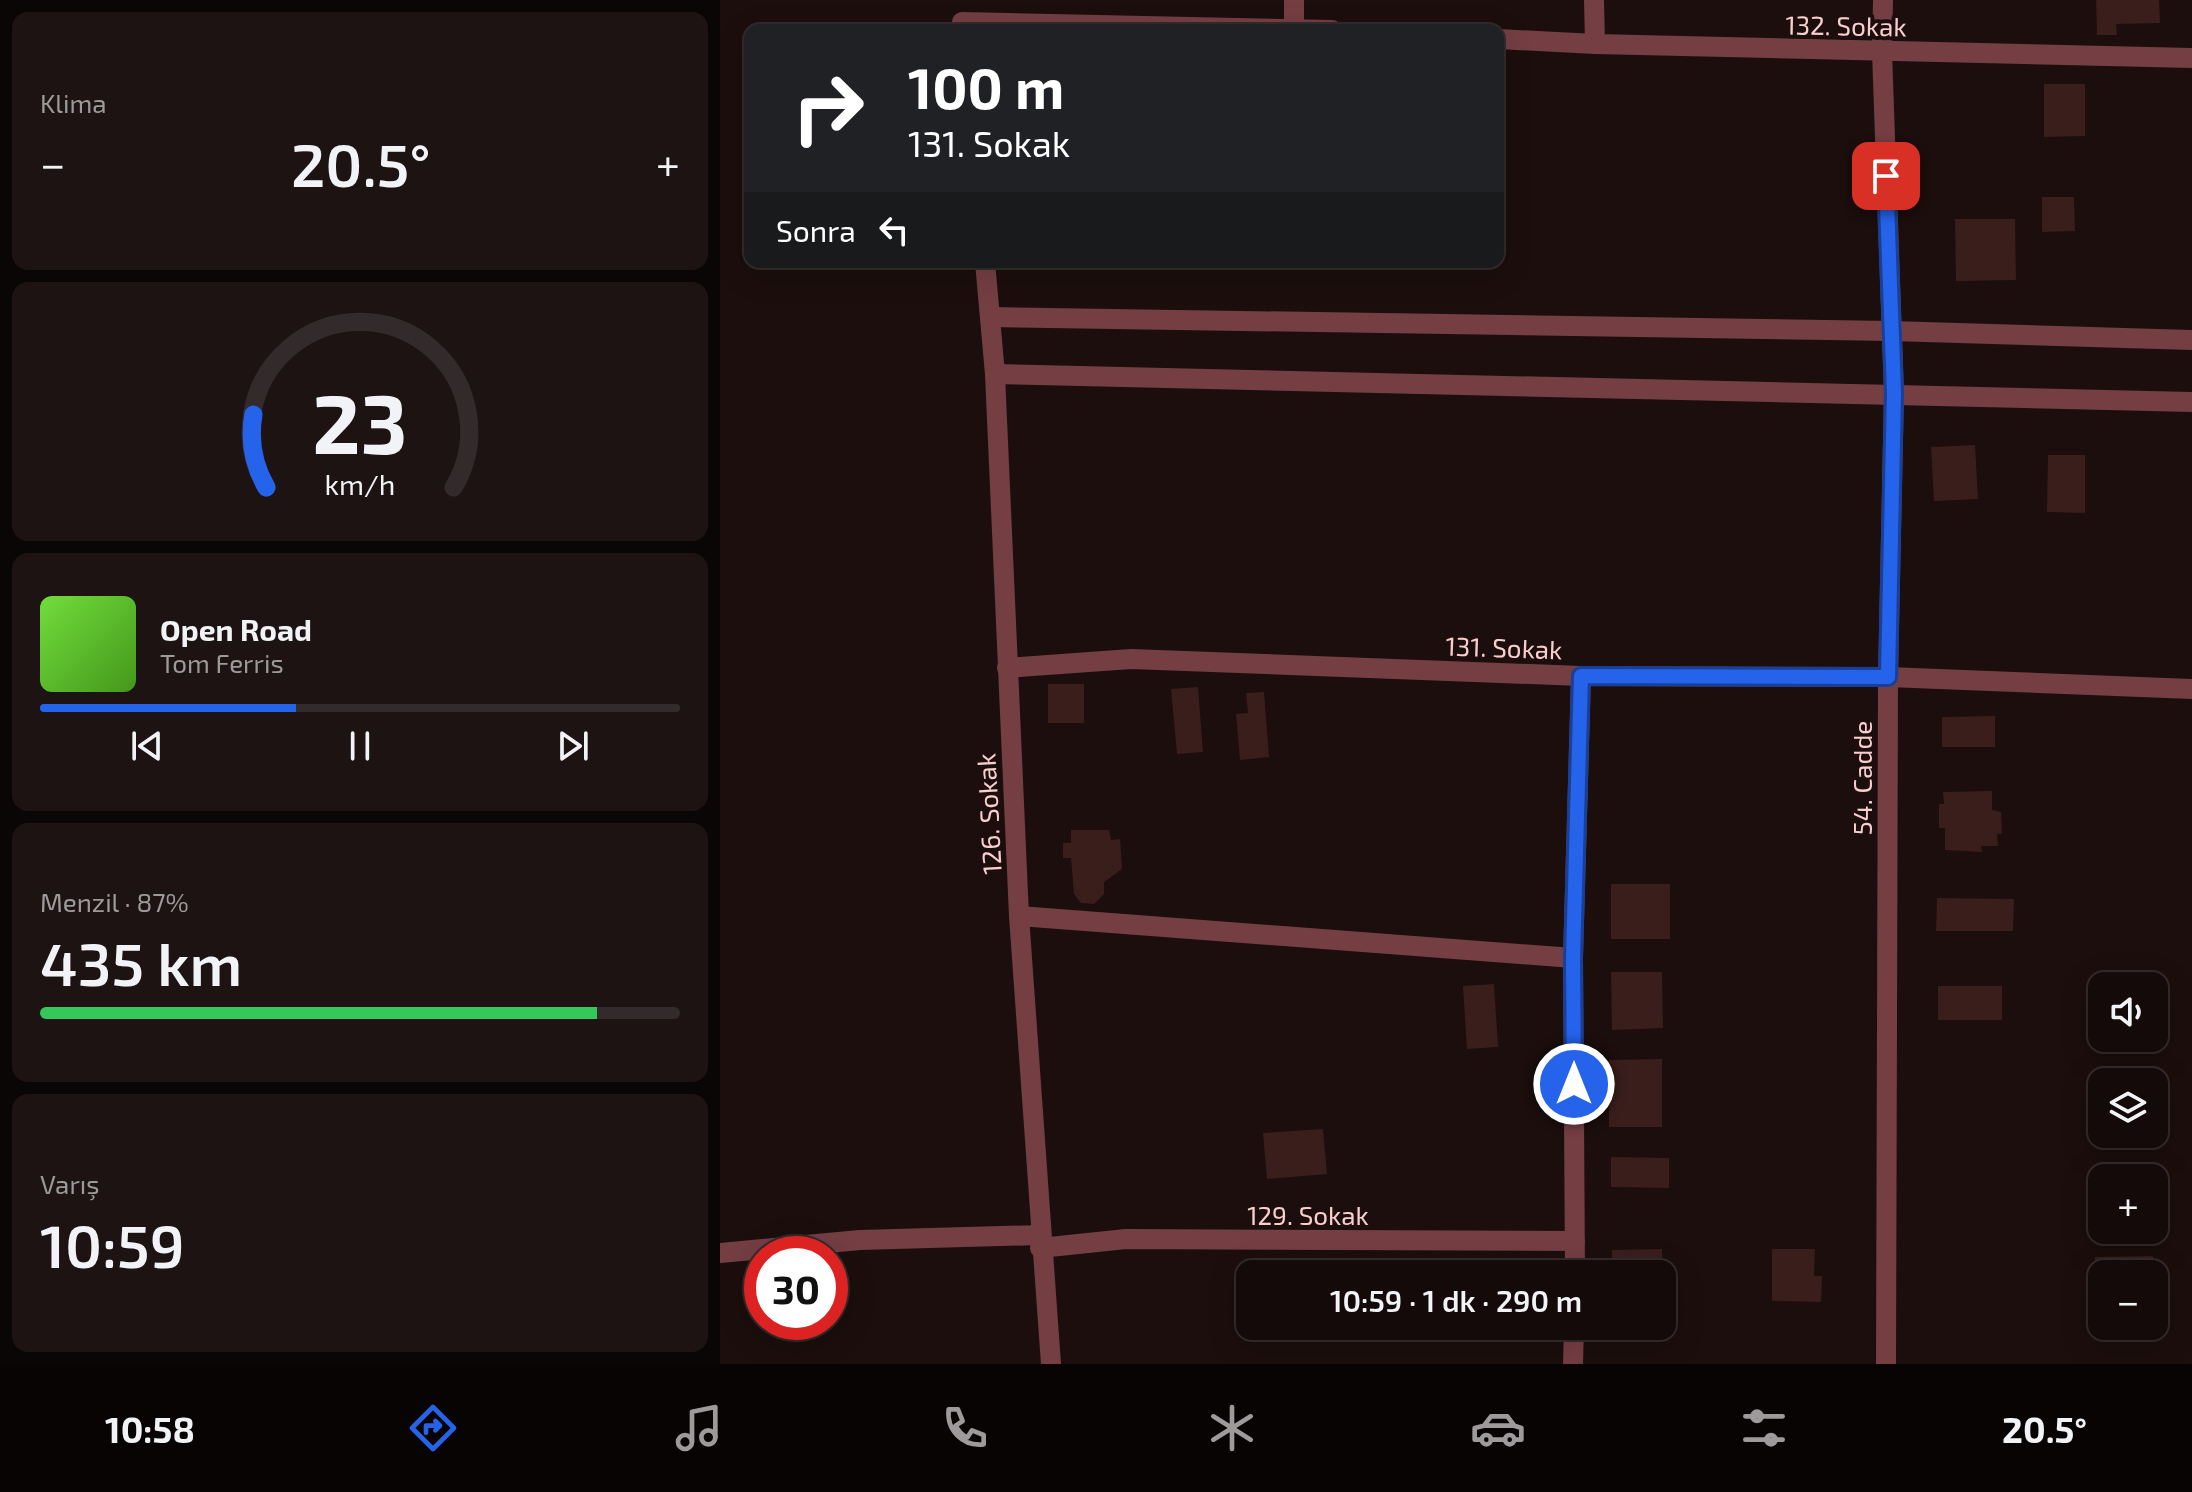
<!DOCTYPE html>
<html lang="tr">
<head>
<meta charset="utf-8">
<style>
  :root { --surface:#140a0a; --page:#1d1313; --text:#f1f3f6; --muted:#9d9a9c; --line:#332b2b; --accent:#2563eb }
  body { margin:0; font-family:"Exo 2",sans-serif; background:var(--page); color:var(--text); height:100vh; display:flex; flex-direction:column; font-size:30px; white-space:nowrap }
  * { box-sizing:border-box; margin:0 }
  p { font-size:26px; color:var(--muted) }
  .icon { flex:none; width:44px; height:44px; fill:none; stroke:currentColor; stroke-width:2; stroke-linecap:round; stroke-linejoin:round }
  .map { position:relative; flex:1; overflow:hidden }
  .panel { display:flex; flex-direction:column; gap:12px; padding:12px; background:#0b0606; width:720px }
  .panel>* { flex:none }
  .guide { position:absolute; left:24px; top:24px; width:760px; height:244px; border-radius:16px; box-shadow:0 8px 32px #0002,0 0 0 2px var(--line); background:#202124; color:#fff; overflow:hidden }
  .fabs { position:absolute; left:1368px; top:972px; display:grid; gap:16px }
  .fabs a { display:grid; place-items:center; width:80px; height:80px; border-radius:16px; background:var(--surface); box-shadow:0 8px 32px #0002,0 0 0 2px var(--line); font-size:40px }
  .speed { position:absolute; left:24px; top:1236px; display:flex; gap:16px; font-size:40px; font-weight:700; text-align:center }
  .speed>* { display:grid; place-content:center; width:104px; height:104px; border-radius:50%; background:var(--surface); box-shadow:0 8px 32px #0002,0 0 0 2px var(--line); line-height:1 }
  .speed .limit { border:12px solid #d22; background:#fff; color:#111 }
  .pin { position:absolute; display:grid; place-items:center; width:68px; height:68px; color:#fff; margin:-34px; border-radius:16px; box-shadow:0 4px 12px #0006 }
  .me { position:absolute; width:88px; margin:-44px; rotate:0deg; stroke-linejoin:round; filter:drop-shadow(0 0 6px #0008) }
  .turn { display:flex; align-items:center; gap:28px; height:168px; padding:0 32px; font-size:36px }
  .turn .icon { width:104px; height:104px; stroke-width:2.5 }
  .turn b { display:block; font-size:56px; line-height:68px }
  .then { display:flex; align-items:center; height:76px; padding:0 32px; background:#0003; gap:16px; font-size:30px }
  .big { font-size:60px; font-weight:600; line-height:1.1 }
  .panel .widget { flex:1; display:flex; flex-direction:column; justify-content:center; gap:12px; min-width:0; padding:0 28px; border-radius:16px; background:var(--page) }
  .panel .dial { align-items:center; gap:0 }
  .dial svg { height:208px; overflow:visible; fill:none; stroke:var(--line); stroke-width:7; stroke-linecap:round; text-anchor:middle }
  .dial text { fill:var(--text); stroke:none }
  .song { display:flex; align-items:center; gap:24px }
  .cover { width:96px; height:96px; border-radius:12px; background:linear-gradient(135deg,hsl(100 70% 55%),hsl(100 70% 35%)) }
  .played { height:8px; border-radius:4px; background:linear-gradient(90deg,var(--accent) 40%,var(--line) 40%) }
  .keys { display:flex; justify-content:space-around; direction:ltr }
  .heat { display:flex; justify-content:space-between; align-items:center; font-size:44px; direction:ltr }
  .charge { height:12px; border-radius:6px; background:linear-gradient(90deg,#34c759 87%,var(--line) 0) }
  .trip { position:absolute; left:516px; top:1260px; width:440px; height:80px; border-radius:16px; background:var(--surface); box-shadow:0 8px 32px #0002,0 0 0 2px var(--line); font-weight:600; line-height:80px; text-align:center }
  .tabs { display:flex; height:128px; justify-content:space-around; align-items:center; background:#080404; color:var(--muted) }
  .tabs .icon { width:56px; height:56px }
  .tabs .active { color:var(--accent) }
  .tabs b { font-size:36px; color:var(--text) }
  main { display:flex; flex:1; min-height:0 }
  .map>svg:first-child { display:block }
  .building { fill:#391e1c }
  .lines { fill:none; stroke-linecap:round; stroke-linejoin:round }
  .minor { stroke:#743e43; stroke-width:20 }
  .route-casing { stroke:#184099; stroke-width:20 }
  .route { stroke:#2563eb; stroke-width:14 }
  .labels { text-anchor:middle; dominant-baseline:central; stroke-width:8; stroke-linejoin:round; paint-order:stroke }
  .street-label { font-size:26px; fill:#f9cece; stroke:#1b0e0d }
</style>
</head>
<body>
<main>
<section class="panel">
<div class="widget"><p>Klima</p>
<div class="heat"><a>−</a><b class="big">20.5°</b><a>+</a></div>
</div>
<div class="widget dial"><svg viewBox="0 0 100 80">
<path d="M14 69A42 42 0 1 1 86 69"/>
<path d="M14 69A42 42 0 0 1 9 41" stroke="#2563eb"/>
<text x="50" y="56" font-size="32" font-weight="700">23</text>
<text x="50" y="72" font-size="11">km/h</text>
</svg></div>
<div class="widget">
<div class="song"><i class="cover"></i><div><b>Open Road</b><p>Tom Ferris</p></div></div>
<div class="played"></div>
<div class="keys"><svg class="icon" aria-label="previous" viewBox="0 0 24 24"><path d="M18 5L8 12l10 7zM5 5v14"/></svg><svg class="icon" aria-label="pause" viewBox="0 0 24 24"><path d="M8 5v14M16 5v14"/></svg><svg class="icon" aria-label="next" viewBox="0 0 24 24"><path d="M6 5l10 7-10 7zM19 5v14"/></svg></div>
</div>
<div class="widget"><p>Menzil · 87%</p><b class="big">435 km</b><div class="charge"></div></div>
<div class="widget"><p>Varış</p><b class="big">10:59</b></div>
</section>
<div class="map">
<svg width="1472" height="1364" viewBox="0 0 1472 1364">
  <rect width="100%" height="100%" fill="#1b0e0d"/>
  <!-- building -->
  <g class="building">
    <polygon points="1376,0 1439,0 1440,23 1396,24 1397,35 1377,35"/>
    <polygon points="1324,84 1365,84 1365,136 1324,137"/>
    <polygon points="1322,197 1354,197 1355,231 1322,232"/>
    <polygon points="1235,219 1295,219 1296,280 1236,281"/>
    <polygon points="1255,445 1258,499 1214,501 1211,447"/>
    <polygon points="1328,455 1365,455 1365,513 1327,512"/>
    <rect x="328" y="684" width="36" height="39"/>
    <polygon points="478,687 483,752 457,754 451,689"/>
    <polygon points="544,692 549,757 520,760 516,714 528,713 526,693"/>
    <polygon points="1275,716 1275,747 1222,747 1222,717"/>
    <polygon points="1272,791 1272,810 1281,812 1282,834 1277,834 1278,846 1261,846 1262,852 1225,850 1225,828 1219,828 1219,804 1224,804 1223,792"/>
    <polygon points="351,830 389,830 391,840 400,839 402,869 384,882 384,894 374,904 361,903 354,894 351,858 343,858 343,843 351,843"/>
    <rect x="891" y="884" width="59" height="55"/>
    <polygon points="1217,898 1294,899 1293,931 1216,931"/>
    <polygon points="891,972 942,972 943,1028 892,1030"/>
    <polygon points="774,984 778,1047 747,1049 743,986"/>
    <rect x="1218" y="986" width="64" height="34"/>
    <polygon points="942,1059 942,1127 889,1127 889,1060"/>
    <polygon points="1399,1073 1428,1075 1428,1082 1382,1082 1382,1133 1370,1134 1369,1109 1376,1108 1375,1096 1379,1096 1378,1076"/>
    <polygon points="603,1129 607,1174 547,1179 543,1133"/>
    <polygon points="891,1157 949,1158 949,1188 891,1187"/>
    <rect x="1378" y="1198" width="4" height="32"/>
    <polygon points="942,1249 943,1274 892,1274 892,1250"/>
    <polygon points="1052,1249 1095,1249 1094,1276 1102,1276 1101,1302 1052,1301"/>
    <polygon points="1433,1256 1433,1274 1382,1274 1382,1287 1375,1286 1375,1257"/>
  </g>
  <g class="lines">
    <!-- minor -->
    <g class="minor">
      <polyline points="574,0 574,28"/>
      <polyline points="874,0 875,44"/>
      <polyline points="1163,0 1162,52 1174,393 1168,677 1166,1364"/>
      <polyline points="242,22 612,30"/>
      <polyline points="778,39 875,44 1472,58"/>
      <polyline points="265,262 275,374 299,916 331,1364"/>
      <polyline points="270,317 1171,331 1472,340"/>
      <polyline points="275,374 1472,402"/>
      <polyline points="287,668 411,659 861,676 1168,677 1472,689"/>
      <polyline points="299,916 853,958"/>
      <polyline points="320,1248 406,1239 855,1241"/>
      <polyline points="0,1253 140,1240 320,1235"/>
      <polyline points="855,1274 853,958 861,676"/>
      <polyline points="853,1364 854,1326"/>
    </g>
  </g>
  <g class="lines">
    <defs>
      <polyline id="route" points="854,1084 853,958 861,676 1168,677 1174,393 1166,176"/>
    </defs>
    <!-- route casing -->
    <use href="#route" class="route-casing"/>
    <!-- route -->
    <use href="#route" class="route"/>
  </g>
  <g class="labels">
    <!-- street labels -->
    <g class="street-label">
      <text transform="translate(1126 25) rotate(1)">132. Sokak</text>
      <text transform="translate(784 647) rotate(2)">131. Sokak</text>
      <text transform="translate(1141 778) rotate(-90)">54. Cadde</text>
      <text transform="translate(268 814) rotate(-93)">126. Sokak</text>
      <text x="588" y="1214">129. Sokak</text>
    </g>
  </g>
</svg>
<div class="fabs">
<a><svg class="icon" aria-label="sound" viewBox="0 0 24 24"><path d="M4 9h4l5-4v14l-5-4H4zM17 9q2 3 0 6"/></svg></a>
<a><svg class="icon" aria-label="layers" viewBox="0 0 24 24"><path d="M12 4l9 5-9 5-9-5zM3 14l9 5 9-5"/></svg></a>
<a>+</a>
<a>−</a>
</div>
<div class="speed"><div class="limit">30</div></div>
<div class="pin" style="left:1166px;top:176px;background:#d93025"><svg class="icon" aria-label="arrive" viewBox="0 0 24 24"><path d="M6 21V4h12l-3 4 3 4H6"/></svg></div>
<svg class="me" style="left:854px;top:1084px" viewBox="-20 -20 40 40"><circle r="17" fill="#2563eb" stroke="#fff" stroke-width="3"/><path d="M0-11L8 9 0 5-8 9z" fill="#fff"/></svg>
<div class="trip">10:59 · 1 dk · 290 m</div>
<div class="guide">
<div class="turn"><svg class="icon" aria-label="right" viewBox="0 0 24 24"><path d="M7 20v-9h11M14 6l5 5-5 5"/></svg><div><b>100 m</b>131. Sokak</div></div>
<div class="then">Sonra<svg class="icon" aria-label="left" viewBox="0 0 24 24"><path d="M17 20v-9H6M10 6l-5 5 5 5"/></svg></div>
</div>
</div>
</main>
<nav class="tabs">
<b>10:58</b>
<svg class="icon active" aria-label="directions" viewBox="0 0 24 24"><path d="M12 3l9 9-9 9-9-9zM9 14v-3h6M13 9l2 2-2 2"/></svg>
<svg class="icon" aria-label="music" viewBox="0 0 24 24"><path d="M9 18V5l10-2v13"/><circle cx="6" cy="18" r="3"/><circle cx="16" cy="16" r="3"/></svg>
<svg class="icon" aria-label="phone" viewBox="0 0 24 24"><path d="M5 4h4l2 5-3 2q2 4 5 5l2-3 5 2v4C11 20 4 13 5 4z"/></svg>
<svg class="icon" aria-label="climate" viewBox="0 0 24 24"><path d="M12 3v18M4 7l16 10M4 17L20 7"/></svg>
<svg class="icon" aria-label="car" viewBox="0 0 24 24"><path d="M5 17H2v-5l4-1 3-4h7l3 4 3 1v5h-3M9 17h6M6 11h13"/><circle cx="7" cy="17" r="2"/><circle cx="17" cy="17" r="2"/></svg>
<svg class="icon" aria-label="filters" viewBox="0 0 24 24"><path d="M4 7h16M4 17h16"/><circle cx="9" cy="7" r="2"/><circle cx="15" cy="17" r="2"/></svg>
<b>20.5°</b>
</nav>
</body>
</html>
